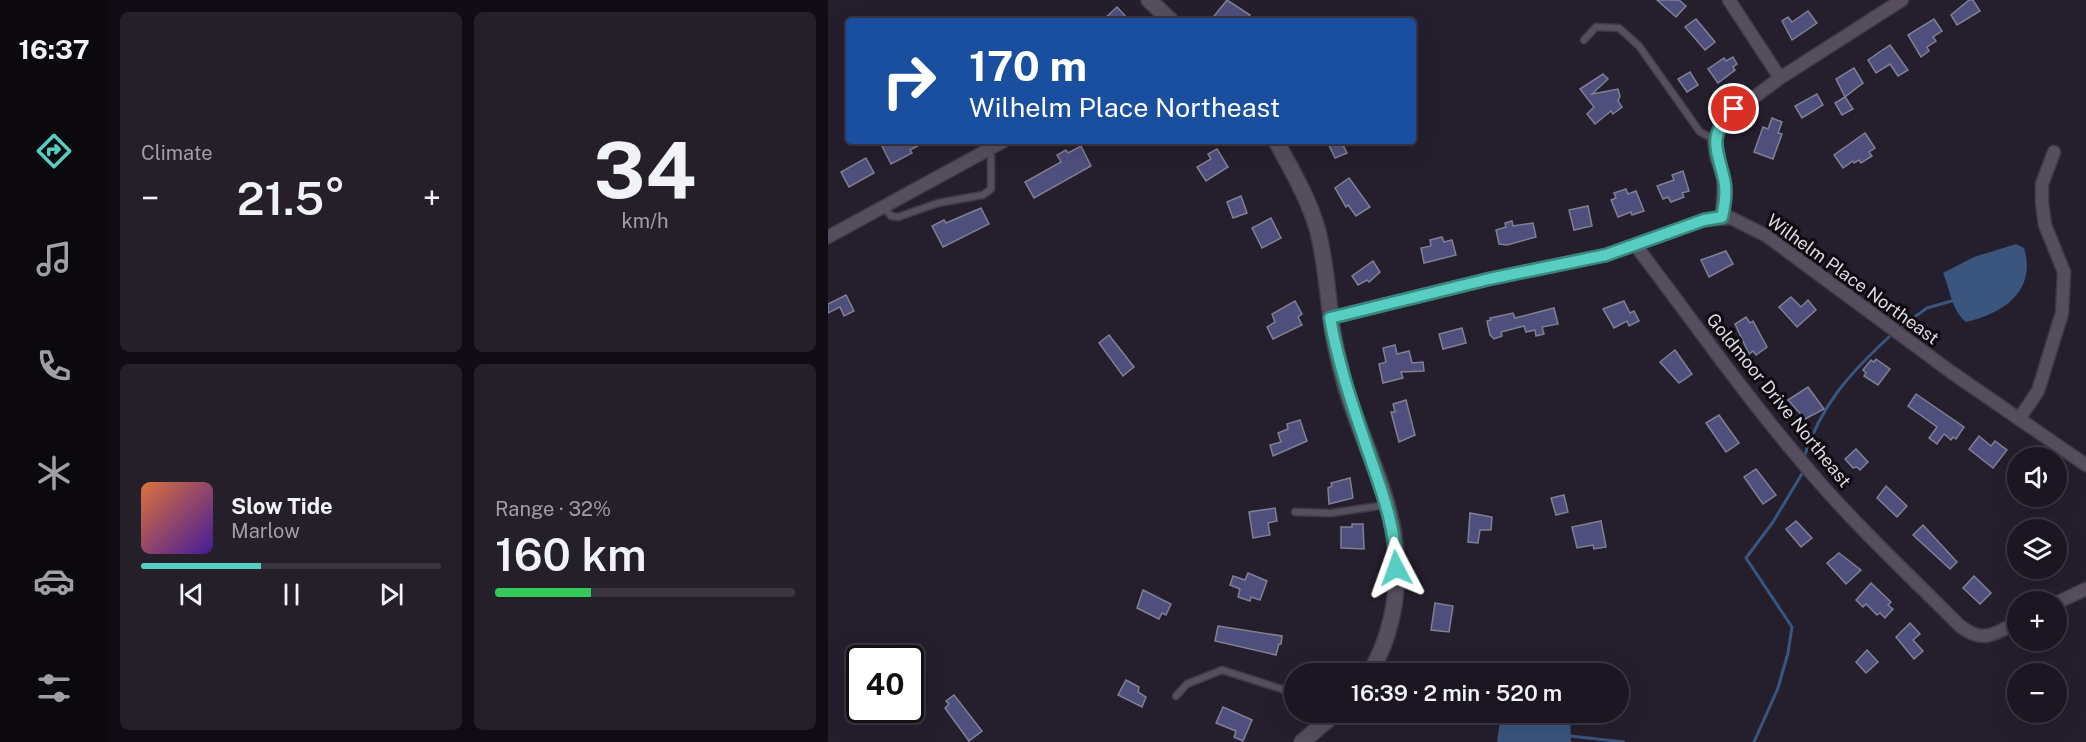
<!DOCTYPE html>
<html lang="en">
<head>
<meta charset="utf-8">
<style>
  :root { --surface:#1c1622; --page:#251f2a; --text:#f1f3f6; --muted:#a09fa5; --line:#3a3540; --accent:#57cec1 }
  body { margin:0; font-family:"Public Sans",sans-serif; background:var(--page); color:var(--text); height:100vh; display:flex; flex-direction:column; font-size:22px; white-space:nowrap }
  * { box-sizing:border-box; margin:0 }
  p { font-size:20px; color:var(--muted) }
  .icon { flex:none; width:33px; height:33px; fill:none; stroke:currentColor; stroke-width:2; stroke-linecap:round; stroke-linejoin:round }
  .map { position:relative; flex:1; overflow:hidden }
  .sheet { display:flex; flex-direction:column; gap:12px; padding:12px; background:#0f0c13; width:720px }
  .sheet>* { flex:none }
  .guide { position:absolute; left:18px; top:18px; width:570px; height:126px; border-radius:6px; box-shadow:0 6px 24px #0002,0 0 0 2px var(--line); background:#1a4fa0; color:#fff; overflow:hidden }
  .buttons { position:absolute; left:1179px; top:447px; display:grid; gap:12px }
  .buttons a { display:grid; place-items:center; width:60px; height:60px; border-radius:50%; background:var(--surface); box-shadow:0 6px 24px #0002,0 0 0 2px var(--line); font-size:30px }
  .speed { position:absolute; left:18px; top:645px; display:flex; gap:12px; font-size:30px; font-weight:700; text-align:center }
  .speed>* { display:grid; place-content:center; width:78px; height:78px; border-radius:50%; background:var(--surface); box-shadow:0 6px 24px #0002,0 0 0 2px var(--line); line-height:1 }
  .speed .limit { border:3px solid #111; border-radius:9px; background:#fff; color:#111 }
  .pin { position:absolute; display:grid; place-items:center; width:51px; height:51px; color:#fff; margin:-26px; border:3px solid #fff; border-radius:50%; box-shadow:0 2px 6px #0007 }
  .me { position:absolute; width:66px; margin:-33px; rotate:356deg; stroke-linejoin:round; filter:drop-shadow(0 0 4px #0008) }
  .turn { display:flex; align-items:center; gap:21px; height:126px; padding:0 24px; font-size:27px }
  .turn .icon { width:78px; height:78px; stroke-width:2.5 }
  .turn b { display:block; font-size:42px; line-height:51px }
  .big { font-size:45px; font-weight:600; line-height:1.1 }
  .sheet .widget { flex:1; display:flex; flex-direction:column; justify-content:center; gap:9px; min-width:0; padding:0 21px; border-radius:9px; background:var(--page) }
  .sheet .dial { align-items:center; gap:0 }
  .dial b { font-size:78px; line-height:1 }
  .song { display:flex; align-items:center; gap:18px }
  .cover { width:72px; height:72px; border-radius:9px; background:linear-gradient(135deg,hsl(20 70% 55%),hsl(260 70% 35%)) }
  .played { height:6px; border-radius:3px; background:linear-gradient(90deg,var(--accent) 40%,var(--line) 40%) }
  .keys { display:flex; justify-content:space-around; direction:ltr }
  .heat { display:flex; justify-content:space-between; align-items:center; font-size:33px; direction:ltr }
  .charge { height:9px; border-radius:4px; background:linear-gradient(90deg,#34c759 32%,var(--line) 0) }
  .sheet .tiles { flex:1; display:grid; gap:12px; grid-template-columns:repeat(2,1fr) }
  .trip { position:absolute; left:456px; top:663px; width:345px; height:60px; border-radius:30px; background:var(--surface); box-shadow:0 6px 24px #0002,0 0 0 2px var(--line); font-weight:600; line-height:60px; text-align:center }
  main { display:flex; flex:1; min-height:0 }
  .tab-bar { display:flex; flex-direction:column; width:108px; justify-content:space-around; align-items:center; background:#0b090e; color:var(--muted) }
  .tab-bar .icon { width:42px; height:42px }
  .tab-bar .current { color:var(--accent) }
  .tab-bar b { font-size:27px; color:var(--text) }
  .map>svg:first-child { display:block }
  .water { fill:#3a557e }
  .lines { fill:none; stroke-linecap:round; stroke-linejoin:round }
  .stream { stroke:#3a557e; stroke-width:3 }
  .building { fill:#4e4f7d; stroke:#7f8093; stroke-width:1.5 }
  .service-casing { stroke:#413a46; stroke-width:9 }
  .minor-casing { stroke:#413a46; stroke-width:15 }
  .tertiary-casing { stroke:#413a46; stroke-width:18 }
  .service { stroke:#564e5e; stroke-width:6 }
  .minor { stroke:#564e5e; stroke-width:12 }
  .tertiary { stroke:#564e5e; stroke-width:15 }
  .route-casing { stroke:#39867d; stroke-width:15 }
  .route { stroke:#57cec1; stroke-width:10 }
  .labels { text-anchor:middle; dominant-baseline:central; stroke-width:6; stroke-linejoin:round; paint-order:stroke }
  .street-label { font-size:18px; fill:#ded9e3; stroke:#0d0a10 }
</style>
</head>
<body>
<main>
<nav class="tab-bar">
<b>16:37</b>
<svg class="icon current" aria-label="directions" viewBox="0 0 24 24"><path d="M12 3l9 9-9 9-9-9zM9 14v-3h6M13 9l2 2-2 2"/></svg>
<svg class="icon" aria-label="music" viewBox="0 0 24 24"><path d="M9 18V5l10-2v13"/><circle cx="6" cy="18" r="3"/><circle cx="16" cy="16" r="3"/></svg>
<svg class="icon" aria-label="phone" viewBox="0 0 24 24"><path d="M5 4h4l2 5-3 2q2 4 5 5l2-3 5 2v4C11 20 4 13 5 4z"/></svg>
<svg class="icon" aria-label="climate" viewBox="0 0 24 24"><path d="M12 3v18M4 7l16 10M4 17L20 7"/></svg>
<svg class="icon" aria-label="car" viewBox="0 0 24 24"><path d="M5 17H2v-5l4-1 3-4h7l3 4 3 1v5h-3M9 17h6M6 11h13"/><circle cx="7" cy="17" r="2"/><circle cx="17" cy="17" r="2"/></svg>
<svg class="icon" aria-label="filters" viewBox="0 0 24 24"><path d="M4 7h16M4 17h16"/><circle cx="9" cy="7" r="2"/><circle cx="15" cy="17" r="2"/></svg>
</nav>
<section class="sheet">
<div class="tiles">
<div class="widget"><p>Climate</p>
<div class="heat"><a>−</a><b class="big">21.5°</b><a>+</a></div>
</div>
<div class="widget dial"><b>34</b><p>km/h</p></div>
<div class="widget">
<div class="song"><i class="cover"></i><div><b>Slow Tide</b><p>Marlow</p></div></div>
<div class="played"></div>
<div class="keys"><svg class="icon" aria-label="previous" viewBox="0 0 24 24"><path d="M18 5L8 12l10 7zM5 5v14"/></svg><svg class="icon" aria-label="pause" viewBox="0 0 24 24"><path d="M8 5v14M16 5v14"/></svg><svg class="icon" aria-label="next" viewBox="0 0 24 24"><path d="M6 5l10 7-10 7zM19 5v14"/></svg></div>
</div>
<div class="widget"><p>Range · 32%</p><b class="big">160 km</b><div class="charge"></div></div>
</div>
</section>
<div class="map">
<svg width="1258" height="742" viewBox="0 0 1258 742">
  <rect width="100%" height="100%" fill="#251e2d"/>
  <!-- water -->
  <g class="water">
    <path d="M1188 244 1196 248C1209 290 1176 314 1138 322 1124 311 1122 289 1115 273L1146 257Z"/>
    <polygon points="673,713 742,713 743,742 669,742"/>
  </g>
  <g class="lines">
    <!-- stream -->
    <g class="stream">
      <polyline points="1074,326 1099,308 1127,300"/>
      <path d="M976 457C993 405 1022 373 1061 337"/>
      <polyline points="742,736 796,742"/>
      <polyline points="926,742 950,688 960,653 964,627 918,558 945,522 975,472"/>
    </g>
  </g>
  <!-- building -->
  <g class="building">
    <polygon points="399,0 422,15 417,21 393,21 386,16"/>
    <polygon points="829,0 851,0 858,6 848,17"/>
    <polygon points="1141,0 1145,0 1152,11 1129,25 1123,15"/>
    <polygon points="289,7 302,21 274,21"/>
    <polygon points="980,11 989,23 964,40 954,21 960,17 964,22"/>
    <polygon points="868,19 887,42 877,50 857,27"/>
    <polygon points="1106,19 1114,31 1105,37 1108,41 1099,47 1101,51 1093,57 1080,35"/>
    <polygon points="1062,45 1080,70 1070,76 1062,64 1048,73 1040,60"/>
    <polygon points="905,57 909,64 905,67 907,70 890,83 880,69 896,58 898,61"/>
    <polygon points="1026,68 1035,83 1017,97 1025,109 1014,115 1007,103 1017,97 1008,79"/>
    <polygon points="862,72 870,85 859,92 850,79"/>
    <polygon points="775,74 780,79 764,94 790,89 792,96 790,101 794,107 785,114 783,111 767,124 759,114 766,107 752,89"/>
    <polygon points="989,94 995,105 974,118 967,106"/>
    <polygon points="944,118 954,122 950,133 954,134 945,159 926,152 935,127 940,129"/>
    <polygon points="1037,133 1047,148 1041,152 1044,156 1033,163 1031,160 1026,163 1025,161 1015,168 1006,155"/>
    <polygon points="64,141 99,141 82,150 84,153 63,164 54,146"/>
    <polygon points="499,141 513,141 519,153 507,158"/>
    <polygon points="253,146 263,166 206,198 197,182 233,162 229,155 238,150 240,153"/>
    <polygon points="389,149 400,167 378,181 369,167 383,159 380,154"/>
    <polygon points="38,158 46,173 21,187 13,172"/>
    <polygon points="855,171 861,191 854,193 856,197 843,202 840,197 835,199 829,186 846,180 844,175"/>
    <polygon points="521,178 542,207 528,216 520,205 518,207 507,188"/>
    <polygon points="798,189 800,194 808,191 816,211 804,215 803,212 790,217 783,200 788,198 786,193"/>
    <polygon points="413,196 419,213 405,218 399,202"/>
    <polygon points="760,206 764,226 746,230 741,210"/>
    <polygon points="153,208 161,224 115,247 104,226 116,220 118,223"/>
    <polygon points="443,218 453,238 434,248 424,228"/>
    <polygon points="684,221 685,226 705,223 708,237 679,245 671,244 668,230 678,227 677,223"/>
    <polygon points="614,237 616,242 624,240 628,255 596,263 593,248 603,246 602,240"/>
    <polygon points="898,251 905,264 881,277 873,260"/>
    <polygon points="545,261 552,272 541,282 539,280 530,285 524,276"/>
    <polygon points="18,295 26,311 16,316 12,307 0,313 0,304"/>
    <polygon points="963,297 973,307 980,300 988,310 969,327 951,307"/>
    <polygon points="467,301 474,314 470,317 474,325 445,339 439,327 447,322 444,314"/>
    <polygon points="796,301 802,313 806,311 811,321 801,326 799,321 786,328 775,309"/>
    <polygon points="726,308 730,324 714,327 716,334 708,336 707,330 698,332 696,326 673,332 674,336 666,339 662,335 659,321 663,320 662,318 685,313 687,318"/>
    <polygon points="918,317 922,323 925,321 939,347 928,355 925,351 921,354 907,324"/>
    <polygon points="634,328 638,343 615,349 611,334"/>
    <polygon points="281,335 306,367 295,376 271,343"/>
    <polygon points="567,345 569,354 581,351 584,363 595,362 596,371 573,372 575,378 555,383 551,364 558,362 555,348"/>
    <polygon points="847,350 864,374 851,383 832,362"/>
    <polygon points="1048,359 1062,369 1050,385 1036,376 1038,373 1035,370 1043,360 1046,362"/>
    <polygon points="980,387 996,409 977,419 960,400"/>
    <polygon points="1088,394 1136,427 1128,439 1125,437 1123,440 1116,434 1109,444 1101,438 1109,427 1080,406"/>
    <polygon points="578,400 587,435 571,442 563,412 567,412 565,404"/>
    <polygon points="891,415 911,443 898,452 878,423"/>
    <polygon points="472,420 479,441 445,456 442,445 453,442 450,433 460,429 459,424"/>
    <polygon points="1151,436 1163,446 1167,441 1179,450 1165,468 1141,449"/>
    <polygon points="1028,449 1040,462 1032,470 1029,467 1025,468 1017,459"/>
    <polygon points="928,469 948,495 935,504 916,477"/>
    <polygon points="522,478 525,498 501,504 500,488 504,486 503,483"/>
    <polygon points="1058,486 1079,506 1069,517 1049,498"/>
    <polygon points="736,495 740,512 728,515 723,498"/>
    <polygon points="447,508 449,521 440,523 442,535 425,538 421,512"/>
    <polygon points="642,513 664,517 663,530 652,530 650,543 640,542"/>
    <polygon points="773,521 778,547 766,549 765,545 749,548 744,527"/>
    <polygon points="968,521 984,538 973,547 958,529"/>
    <polygon points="524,524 535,524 536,549 513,548 513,527 524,527"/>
    <polygon points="1095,525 1129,562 1122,569 1085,535"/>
    <polygon points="1011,553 1033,570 1018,584 999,563"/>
    <polygon points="420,573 439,581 432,600 423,597 422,601 410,597 412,589 402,585 405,576 417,580"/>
    <polygon points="1146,576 1163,593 1152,604 1135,588"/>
    <polygon points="1043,583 1063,602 1060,605 1065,609 1057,618 1052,613 1049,615 1038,604 1035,607 1028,600"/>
    <polygon points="315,590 343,604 338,615 334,613 331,619 309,608"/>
    <polygon points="607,603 625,606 621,632 603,630"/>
    <polygon points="1082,623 1092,634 1085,640 1095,651 1086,659 1068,637"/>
    <polygon points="390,626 454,636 453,644 451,644 448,655 387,641"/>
    <polygon points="1039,650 1050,662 1038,673 1028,662"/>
    <polygon points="298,680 311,687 310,692 318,697 314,707 290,695"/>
    <polygon points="126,695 154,731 141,741 117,708 121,704 118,701"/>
    <polygon points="395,707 424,720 415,741 406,737 408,731 388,723"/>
  </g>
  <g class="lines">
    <defs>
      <g id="service">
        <polyline points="756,40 768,27 791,28 811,46 872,132 886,139"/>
        <polyline points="56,207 63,216 70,217 110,203 155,195 163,189 163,156 160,150"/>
        <polyline points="467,512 503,513 558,505"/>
        <polyline points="348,696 359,684 394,670 466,693"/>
      </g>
      <g id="minor">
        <polyline points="901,0 952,78"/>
        <polyline points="894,217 896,180 888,156 886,139 898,118 952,78 1074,0"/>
        <polyline points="0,237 176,141"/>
        <path d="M808 246C863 318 915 393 974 462 1022 520 1079 573 1132 626 1155 644 1166 634 1190 622"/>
        <polyline points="502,318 661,279 778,255 876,220 903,218 939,236 1123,372 1258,465"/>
        <polyline points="1191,419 1210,391 1234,313 1236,272 1217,225 1214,203 1214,184 1226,152"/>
        <polyline points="1228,603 1258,589"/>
      </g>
      <g id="tertiary">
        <polyline points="321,0 343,21"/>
        <path d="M448 141C463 169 480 197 489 228 497 257 499 288 503 318 505 340 511 363 517 385 533 441 565 496 568 555 571 595 563 639 541 674"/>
        <polyline points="474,742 509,712"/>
      </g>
    </defs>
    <!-- service casing -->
    <use href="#service" class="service-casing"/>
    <!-- minor casing -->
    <use href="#minor" class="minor-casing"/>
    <!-- tertiary casing -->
    <use href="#tertiary" class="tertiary-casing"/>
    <!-- service -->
    <use href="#service" class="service"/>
    <!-- minor -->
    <use href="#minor" class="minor"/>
    <!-- tertiary -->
    <use href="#tertiary" class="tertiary"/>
  </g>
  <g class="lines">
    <defs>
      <path id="route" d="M568 568C568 527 553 489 540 451 525 407 510 364 502 318L661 279 778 255 876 220 894 217C897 204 899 191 896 179 888 146 880 136 906 109"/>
    </defs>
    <!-- route casing -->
    <use href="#route" class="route-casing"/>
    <!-- route -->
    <use href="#route" class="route"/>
  </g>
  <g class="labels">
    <!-- street labels -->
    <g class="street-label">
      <text transform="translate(1025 279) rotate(36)">Wilhelm Place Northeast</text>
      <text transform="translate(951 400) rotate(51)">Goldmoor Drive Northeast</text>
    </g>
  </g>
</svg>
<div class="buttons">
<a><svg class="icon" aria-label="sound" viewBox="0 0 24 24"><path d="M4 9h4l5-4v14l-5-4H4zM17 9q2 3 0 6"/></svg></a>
<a><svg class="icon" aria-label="layers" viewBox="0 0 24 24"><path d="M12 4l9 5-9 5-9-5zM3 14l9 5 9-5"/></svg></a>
<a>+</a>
<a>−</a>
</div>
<div class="speed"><div class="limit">40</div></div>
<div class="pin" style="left:906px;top:109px;background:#d93025"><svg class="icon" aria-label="arrive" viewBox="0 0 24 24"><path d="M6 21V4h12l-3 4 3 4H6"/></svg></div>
<svg class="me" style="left:568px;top:568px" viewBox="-20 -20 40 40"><path d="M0-17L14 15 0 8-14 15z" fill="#57cec1" stroke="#fff" stroke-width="4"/></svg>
<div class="trip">16:39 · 2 min · 520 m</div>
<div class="guide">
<div class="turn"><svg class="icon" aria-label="right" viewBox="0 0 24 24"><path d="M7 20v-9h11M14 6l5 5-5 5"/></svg><div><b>170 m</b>Wilhelm Place Northeast</div></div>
</div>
</div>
</main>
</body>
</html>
